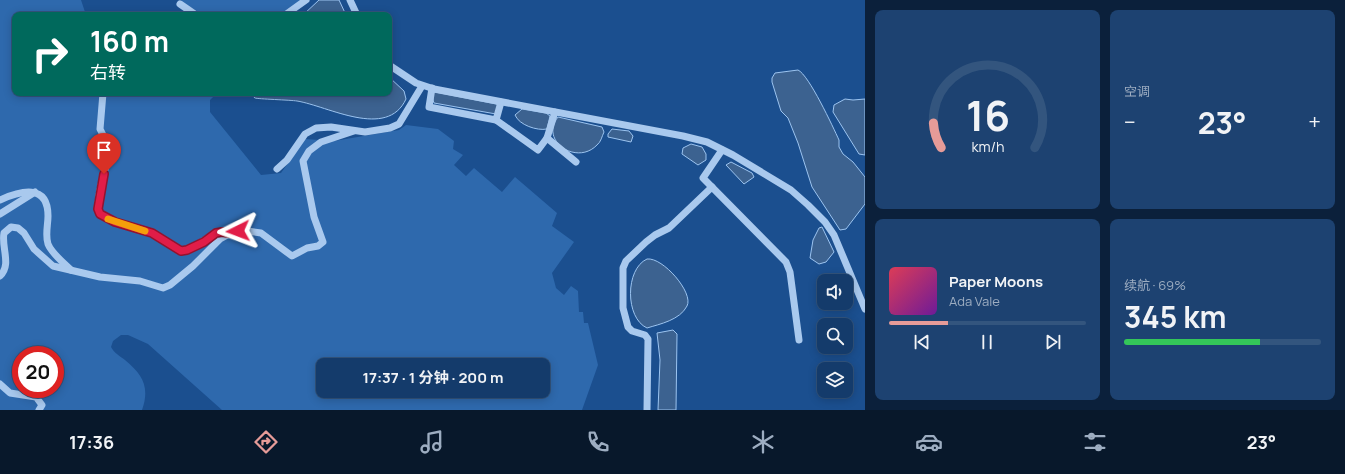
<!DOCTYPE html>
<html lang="zh">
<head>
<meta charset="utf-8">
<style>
  :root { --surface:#143b6b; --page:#1d4271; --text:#f1f3f6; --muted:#9dadc1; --line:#33557e; --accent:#e69b98 }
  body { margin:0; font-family:Manrope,"Noto Sans SC",sans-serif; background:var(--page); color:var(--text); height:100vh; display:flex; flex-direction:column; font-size:15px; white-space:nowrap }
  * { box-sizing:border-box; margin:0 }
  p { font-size:13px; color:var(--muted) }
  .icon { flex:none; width:22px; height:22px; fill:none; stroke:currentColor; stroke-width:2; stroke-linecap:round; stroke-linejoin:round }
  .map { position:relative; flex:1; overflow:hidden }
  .details { display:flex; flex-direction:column; gap:10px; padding:10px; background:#0b203b; width:480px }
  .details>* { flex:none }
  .guide { position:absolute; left:12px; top:12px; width:380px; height:84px; border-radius:8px; box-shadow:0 2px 10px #0003,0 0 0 1px var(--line); background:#00695c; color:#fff; overflow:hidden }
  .buttons { position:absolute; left:817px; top:274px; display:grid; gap:8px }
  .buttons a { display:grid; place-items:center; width:36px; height:36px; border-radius:8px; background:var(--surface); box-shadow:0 2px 10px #0003,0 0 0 1px var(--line); font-size:20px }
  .speed { position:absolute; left:12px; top:346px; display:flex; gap:8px; font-size:20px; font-weight:700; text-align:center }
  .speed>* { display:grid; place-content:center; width:52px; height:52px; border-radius:50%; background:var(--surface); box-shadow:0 2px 10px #0003,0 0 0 1px var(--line); line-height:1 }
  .speed .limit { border:6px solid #d22; background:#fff; color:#111 }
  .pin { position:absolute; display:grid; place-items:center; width:34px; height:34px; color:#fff; margin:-41px -17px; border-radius:50% 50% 50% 0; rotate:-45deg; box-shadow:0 0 4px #0007 }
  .pin .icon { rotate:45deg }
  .me { position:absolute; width:44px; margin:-22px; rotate:267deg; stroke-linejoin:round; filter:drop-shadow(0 0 3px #0008) }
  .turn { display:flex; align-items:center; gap:14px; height:84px; padding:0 12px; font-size:18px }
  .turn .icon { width:52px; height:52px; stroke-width:2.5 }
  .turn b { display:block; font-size:28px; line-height:34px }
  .big { font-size:30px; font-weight:700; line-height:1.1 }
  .details .tile { flex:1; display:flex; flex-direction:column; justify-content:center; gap:6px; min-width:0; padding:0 14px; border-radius:8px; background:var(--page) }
  .details .dial { align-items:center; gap:0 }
  .dial svg { height:104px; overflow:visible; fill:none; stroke:var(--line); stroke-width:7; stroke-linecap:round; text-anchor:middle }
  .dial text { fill:var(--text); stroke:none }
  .song { display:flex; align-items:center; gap:12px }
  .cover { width:48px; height:48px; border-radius:6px; background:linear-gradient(135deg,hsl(350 70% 55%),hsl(280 70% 35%)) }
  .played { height:4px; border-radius:2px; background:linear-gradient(90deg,var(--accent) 30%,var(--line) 30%) }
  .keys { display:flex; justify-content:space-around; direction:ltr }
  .heat { display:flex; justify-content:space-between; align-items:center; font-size:22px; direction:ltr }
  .charge { height:6px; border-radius:3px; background:linear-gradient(90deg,#34c759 69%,var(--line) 0) }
  .details .tiles { flex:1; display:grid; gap:10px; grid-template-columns:repeat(2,1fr) }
  .trip { position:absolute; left:316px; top:358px; width:234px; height:40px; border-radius:8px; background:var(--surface); box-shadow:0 2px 10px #0003,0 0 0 1px var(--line); font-weight:700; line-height:40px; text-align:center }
  .tab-bar { display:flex; height:64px; justify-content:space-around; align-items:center; background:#08182b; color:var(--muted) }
  .tab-bar .icon { width:28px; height:28px }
  .tab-bar .current { color:var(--accent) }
  .tab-bar b { font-size:18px; color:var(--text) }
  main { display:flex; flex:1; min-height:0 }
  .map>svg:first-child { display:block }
  .green { fill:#2e69ad; fill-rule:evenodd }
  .water { fill:#3c6290; stroke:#9cc4f0 }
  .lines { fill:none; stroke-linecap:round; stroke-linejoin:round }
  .minor { stroke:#a9c9ee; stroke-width:7 }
  .route-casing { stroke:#92132f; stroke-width:10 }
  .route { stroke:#e11d48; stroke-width:7 }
  .slow { stroke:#f59e0b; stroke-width:7 }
</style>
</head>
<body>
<main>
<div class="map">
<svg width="865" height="410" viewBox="0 0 865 410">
  <rect width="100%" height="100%" fill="#1b4f8f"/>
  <!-- green -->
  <g class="green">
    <path d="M0 0H81L86 15H15V93H217L210 100V112L261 175 281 173 305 139 334 141 399 130 406 125 438 129 454 141 453 149 463 155 454 165 466 176 474 168 502 192 515 177 557 213 552 226 574 242 552 273 556 288 564 295 571 286 578 291 579 312H583L584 323H588L598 365 582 410H222L148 344 128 335H121L113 341 111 347C114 353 120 356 125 360 143 375 150 387 142 410H0ZM21 355H55V389H21ZM323 365H543V391H323Z"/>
    <polygon points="181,0 301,0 281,15 204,15 183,3"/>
  </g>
  <!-- water -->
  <g class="water">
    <polygon points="319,0 339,0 346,15 303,15"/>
    <path d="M798 70C809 75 833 127 839 140V147L843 154 853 162 865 177V204L846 229 840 230 812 187 798 143 788 118 781 111 772 82V78L775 73Z"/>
    <path d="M389 77 404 91 406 99C387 140 328 106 297 101 291 100 257 99 255 98 253 97 252 94 251 93H389Z"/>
    <polygon points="435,92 496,104 498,105 496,114 434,103 433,100 433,93"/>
    <polygon points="845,99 853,100 865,99 865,155 859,154 833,112 834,105"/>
    <path d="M522 109 546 113 550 116 547 129C537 131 519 125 515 115Z"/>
    <path d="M558 117 602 127 604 132C602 136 601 142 597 145 577 166 539 141 558 117Z"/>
    <polygon points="612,129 629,131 633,136 631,142 608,137 608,134"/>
    <polygon points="691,144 702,147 706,154 706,160 698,165 682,154 683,148"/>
    <polygon points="731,162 752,173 754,177 744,184 726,165"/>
    <polygon points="822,227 834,252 826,262 819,264 810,258 813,240 819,228"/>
    <path d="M647 259C663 257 694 293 687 306 680 320 660 324 647 328 625 318 625 269 647 259Z"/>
    <polygon points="673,330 677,334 676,410 658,410 660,360 657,333"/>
  </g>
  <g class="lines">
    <!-- minor -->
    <g class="minor">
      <polyline points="350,0 357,15"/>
      <polyline points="180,4 196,15"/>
      <polyline points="285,15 306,0"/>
      <polyline points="389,65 416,83 434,89 683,136 707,142 733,155 791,190 808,205 825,222 834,235 865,309"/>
      <polyline points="432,88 429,107 496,120 501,102"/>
      <path d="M103 93 100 129 104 137 109 139 111 144C109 161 93 201 100 214L115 222 152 233 181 251C199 250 213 227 229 233"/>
      <polyline points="496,120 538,150 547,138 555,112"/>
      <polyline points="547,138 576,162"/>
      <polyline points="722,150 703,178 786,262 790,272 799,340"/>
      <polyline points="277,169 287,160 305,134 316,128 331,127 365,132 390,128 399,124 422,86"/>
      <path d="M0 200C20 191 48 183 48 216 48 225 45 235 48 244 52 254 63 262 71 270"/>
      <polyline points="0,214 35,192"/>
      <path d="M0 276C12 265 1 247 4 233L11 227 18 228 24 233 34 249 53 266 100 277 140 281 163 288 170 285 193 266 220 239 233 232 248 231 261 233 292 256 307 248 318 246 323 242 314 217 303 161 309 151 321 142 354 131"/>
      <polyline points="0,384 10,393 36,397 42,405 39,410"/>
      <polyline points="647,410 648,339 645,335 632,331 628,327 623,308 623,268 626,261 646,242 655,235 669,228 712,187"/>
    </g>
  </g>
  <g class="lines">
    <defs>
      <polyline id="route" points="104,174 98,209 100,214 115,222 152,233 181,251 187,250 204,242 216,233 222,232 229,233 238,231"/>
    </defs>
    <!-- route casing -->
    <use href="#route" class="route-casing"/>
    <!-- route -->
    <use href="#route" class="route"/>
    <!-- slow -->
    <polyline class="slow" points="108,219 145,231"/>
  </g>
</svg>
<div class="buttons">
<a><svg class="icon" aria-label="sound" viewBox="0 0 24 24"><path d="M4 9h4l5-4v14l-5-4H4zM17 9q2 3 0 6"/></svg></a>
<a><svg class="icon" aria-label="search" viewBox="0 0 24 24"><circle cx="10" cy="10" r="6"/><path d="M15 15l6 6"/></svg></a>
<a><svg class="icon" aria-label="layers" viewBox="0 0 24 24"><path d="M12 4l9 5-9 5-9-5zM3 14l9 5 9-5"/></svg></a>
</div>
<div class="speed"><div class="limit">20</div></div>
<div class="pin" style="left:104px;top:174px;background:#d93025"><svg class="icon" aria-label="arrive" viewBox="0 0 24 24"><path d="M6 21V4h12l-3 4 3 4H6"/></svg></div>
<svg class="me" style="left:238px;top:231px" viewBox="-20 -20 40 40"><path d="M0-17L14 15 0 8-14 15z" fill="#e11d48" stroke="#fff" stroke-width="4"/></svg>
<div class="trip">17:37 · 1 分钟 · 200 m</div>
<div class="guide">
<div class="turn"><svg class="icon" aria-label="right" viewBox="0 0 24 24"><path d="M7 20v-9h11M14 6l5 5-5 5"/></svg><div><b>160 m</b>右转</div></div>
</div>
</div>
<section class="details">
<div class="tiles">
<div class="tile dial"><svg viewBox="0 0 100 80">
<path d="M14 69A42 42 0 1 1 86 69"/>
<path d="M14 69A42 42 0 0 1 8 50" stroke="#e69b98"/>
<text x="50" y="56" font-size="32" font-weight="700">16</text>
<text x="50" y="72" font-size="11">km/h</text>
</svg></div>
<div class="tile"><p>空调</p>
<div class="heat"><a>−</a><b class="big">23°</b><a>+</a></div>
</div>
<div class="tile">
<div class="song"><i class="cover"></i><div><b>Paper Moons</b><p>Ada Vale</p></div></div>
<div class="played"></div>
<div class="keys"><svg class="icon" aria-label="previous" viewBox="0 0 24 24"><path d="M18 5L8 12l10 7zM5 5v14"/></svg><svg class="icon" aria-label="pause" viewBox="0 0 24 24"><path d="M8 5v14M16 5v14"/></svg><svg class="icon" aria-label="next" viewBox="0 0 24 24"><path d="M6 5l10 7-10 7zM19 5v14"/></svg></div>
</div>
<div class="tile"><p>续航 · 69%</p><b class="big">345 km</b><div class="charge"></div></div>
</div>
</section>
</main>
<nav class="tab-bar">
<b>17:36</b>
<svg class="icon current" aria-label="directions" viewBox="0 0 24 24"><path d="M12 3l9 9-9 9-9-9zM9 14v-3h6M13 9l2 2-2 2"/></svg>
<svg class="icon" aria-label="music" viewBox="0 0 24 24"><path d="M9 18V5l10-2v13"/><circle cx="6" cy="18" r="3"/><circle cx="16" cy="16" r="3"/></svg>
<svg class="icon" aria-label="phone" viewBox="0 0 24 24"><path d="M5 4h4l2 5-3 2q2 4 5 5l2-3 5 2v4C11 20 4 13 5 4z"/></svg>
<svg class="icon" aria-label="climate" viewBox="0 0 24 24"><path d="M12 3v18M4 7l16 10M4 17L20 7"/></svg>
<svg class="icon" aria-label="car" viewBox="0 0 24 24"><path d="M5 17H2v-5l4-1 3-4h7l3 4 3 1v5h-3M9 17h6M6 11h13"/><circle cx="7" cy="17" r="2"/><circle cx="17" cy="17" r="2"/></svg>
<svg class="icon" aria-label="filters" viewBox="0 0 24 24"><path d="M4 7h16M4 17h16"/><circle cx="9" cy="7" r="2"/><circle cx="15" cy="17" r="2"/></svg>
<b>23°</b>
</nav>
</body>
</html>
